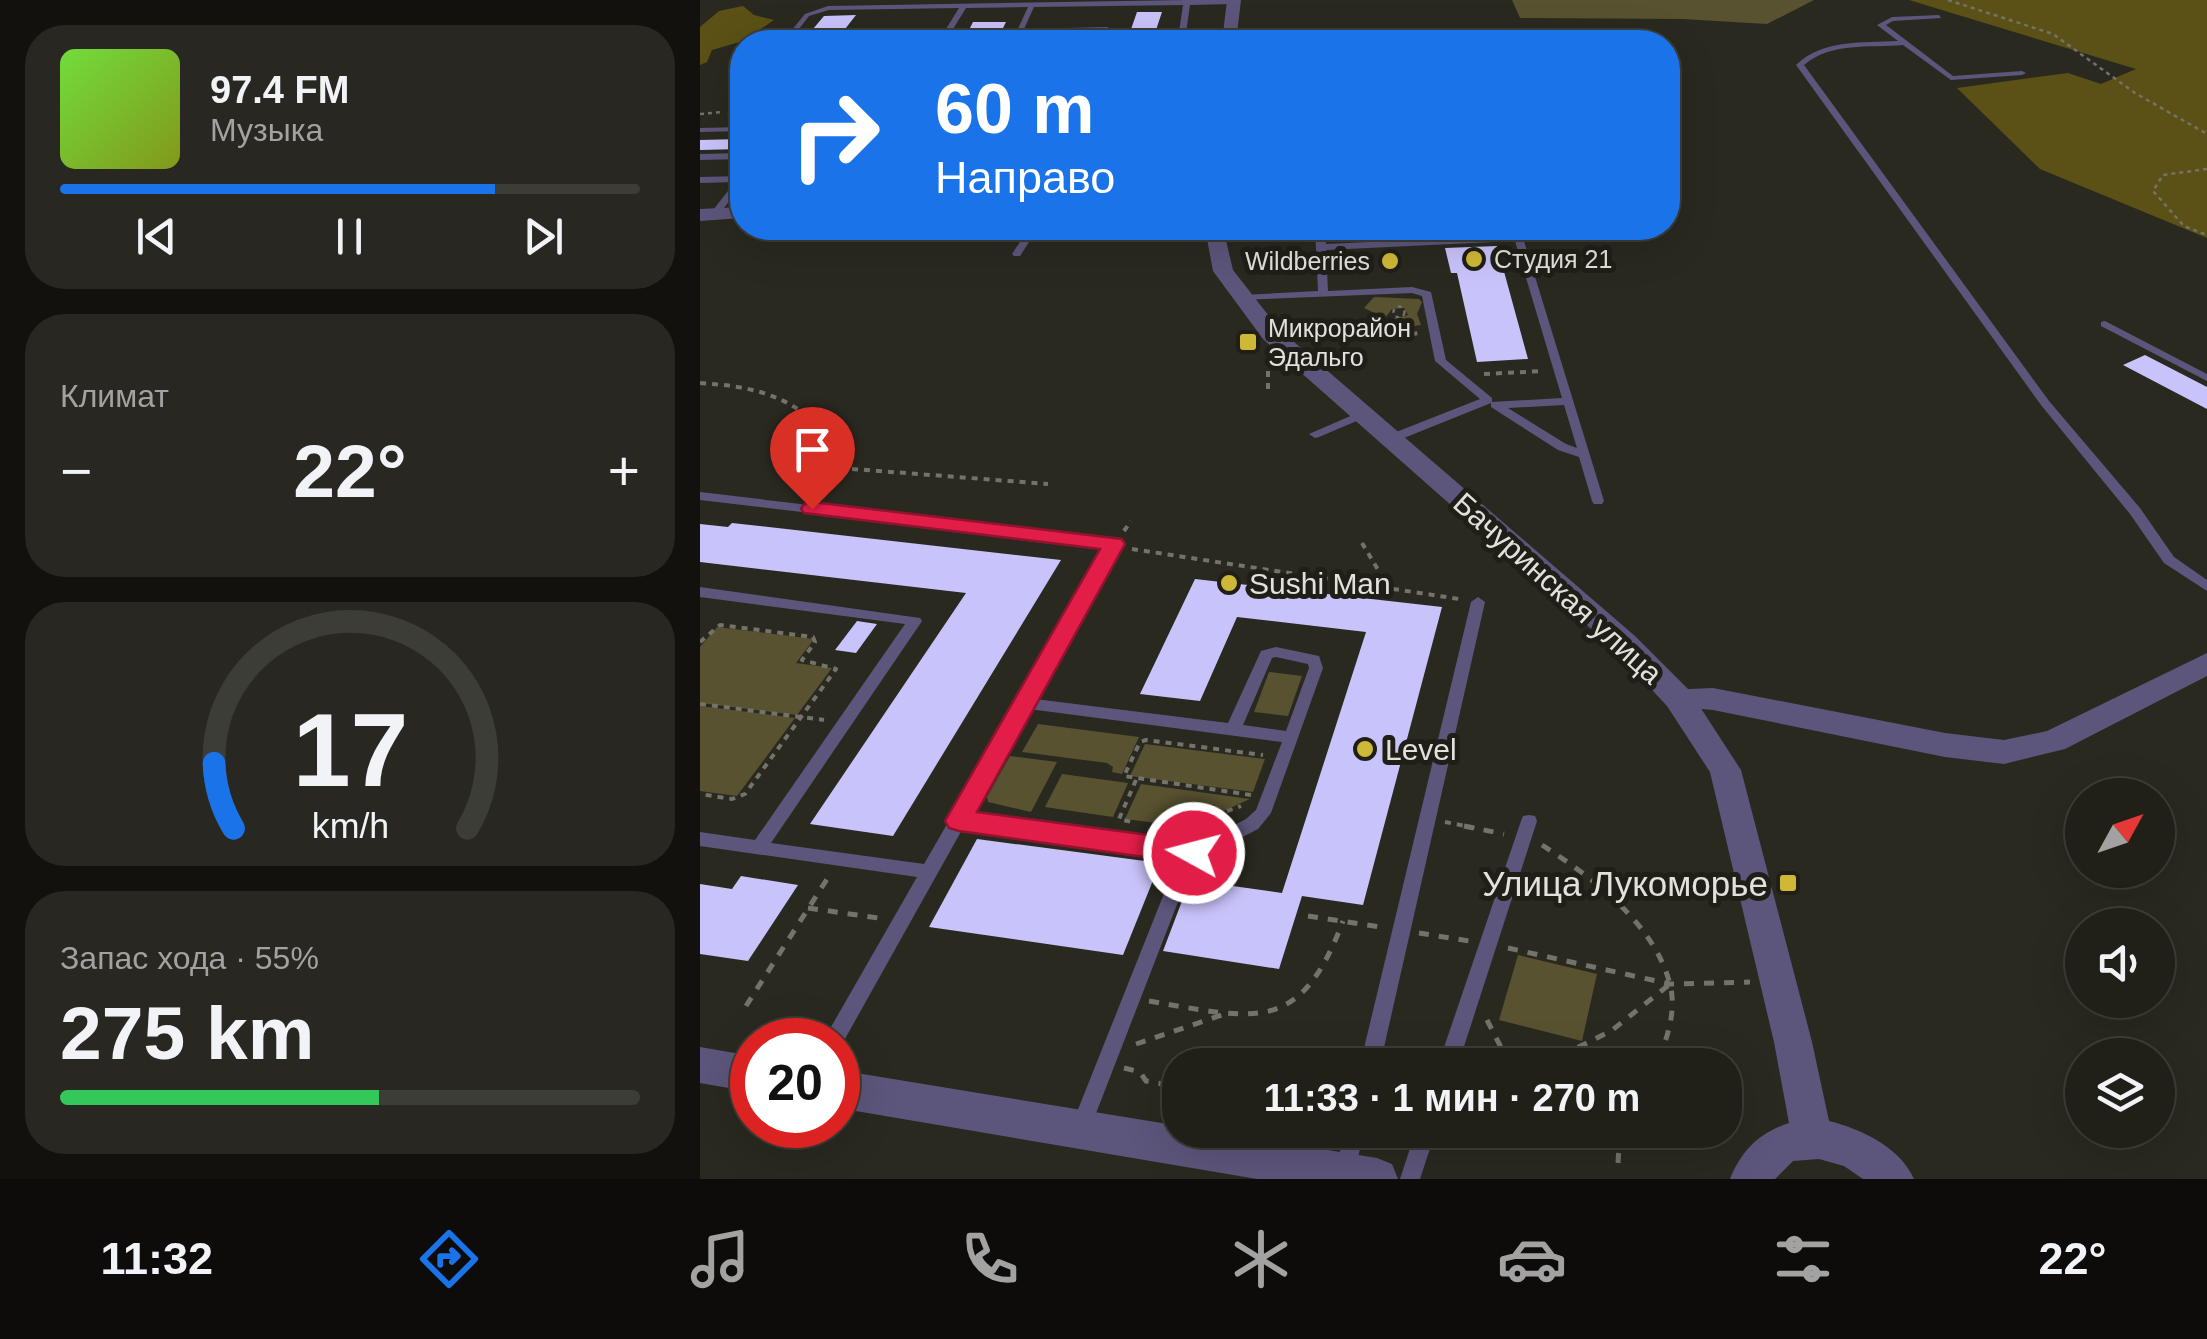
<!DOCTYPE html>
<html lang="ru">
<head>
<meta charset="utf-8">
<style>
  :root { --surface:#201f18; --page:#282721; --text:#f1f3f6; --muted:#a2a2a2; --line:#3d3d37; --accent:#1a73e8 }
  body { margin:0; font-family:Helvetica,sans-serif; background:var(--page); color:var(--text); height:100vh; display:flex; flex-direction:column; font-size:38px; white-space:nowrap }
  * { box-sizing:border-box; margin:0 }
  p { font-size:32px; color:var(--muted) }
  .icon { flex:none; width:55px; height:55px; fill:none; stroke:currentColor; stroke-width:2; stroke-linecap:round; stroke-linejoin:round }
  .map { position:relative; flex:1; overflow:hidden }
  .drawer { display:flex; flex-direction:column; gap:25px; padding:25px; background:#12110d; width:700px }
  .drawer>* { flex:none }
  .top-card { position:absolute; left:30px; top:30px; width:950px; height:210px; border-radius:40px; box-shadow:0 10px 40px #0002,0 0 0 2px var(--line); background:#1a73e8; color:#fff; overflow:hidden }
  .needle { width:65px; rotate:50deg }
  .tools { position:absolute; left:1365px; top:778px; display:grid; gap:20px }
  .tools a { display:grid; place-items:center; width:110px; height:110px; border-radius:50%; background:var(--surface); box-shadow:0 10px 40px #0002,0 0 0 2px var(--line); font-size:50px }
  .speed { position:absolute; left:30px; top:1018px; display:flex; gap:20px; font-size:50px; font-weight:700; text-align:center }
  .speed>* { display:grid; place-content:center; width:130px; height:130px; border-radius:50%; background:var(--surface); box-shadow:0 10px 40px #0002,0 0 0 2px var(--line); line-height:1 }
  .speed .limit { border:15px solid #d22; background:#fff; color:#111 }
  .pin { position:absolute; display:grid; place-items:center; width:85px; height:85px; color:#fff; margin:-102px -42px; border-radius:50% 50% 50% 0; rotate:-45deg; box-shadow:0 0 10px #0007 }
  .pin .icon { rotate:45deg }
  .me { position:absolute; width:110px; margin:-55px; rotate:277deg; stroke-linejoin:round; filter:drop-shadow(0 0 8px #0008) }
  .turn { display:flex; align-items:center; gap:35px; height:210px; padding:0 40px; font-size:45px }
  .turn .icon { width:130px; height:130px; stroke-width:2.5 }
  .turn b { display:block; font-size:70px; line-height:85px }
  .big { font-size:75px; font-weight:700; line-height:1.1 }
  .drawer .tile { flex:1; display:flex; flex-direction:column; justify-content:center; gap:15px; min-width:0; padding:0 35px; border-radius:40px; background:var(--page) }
  .drawer .dial { align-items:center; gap:0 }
  .dial svg { height:260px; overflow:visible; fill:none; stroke:var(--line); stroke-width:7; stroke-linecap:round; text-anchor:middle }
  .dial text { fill:var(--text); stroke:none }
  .song { display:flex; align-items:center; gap:30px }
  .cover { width:120px; height:120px; border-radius:15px; background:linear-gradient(135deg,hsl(100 70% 55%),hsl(70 70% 35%)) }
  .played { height:10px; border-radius:5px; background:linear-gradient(90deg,var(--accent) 75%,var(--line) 75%) }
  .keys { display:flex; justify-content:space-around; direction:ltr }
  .heat { display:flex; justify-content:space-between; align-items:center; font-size:55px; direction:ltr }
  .charge { height:15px; border-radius:8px; background:linear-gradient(90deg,#34c759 55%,var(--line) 0) }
  .trip { position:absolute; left:462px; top:1048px; width:580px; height:100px; border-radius:40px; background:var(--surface); box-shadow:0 10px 40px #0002,0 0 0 2px var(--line); font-weight:700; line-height:100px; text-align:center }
  .dock { display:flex; height:160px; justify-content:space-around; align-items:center; background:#0d0c0a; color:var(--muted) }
  .dock .icon { width:70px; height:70px }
  .dock .current { color:var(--accent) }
  .dock b { font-size:45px; color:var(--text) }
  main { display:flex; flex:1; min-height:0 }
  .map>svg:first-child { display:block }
  .green { fill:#585230 }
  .forest { fill:#5b5116 }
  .building { fill:#c9c3fb }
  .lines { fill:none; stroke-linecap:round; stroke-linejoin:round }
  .path-far2 { stroke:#73726b; stroke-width:2.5; stroke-dasharray:4 4; stroke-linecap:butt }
  .path-far1 { stroke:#73726b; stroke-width:4; stroke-dasharray:6 6; stroke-linecap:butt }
  .path { stroke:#73726b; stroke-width:5; stroke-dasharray:10 10; stroke-linecap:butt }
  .service { fill:#5d567c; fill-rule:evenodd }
  .minor { fill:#5d567c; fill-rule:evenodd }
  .tertiary { fill:#5d567c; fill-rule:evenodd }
  .route { fill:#e11d48; stroke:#92132f; stroke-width:2.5 }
  .poi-dot { fill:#cfb837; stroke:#201f17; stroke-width:4 }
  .labels { text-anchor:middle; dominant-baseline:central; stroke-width:10; stroke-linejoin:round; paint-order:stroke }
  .far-poi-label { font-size:25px; fill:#e2e1dc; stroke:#201f17; text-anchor:start }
  .poi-label { font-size:30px; fill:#e2e1dc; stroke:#201f17; text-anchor:start }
  .street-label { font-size:30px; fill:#e2e1dc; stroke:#201f17 }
  .near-poi-label { font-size:35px; fill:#e2e1dc; stroke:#201f17; text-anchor:end }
</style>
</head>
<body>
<main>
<section class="drawer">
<div class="tile">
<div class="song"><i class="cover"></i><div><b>97.4 FM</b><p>Музыка</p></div></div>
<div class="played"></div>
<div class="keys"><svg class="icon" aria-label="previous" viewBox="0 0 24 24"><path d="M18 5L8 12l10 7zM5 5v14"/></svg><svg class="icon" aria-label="pause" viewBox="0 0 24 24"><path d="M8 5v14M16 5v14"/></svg><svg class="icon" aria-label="next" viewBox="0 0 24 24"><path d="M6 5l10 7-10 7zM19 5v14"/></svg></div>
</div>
<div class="tile"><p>Климат</p>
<div class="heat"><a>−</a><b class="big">22°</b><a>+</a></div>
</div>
<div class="tile dial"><svg viewBox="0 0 100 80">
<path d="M14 69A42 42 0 1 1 86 69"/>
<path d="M14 69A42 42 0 0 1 8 49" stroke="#1a73e8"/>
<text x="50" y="56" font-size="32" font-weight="700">17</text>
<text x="50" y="72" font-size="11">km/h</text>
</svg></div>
<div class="tile"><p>Запас хода · 55%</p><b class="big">275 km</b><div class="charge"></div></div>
</section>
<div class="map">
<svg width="1507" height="1179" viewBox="0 0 1507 1179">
  <rect width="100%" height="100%" fill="#2a2920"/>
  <!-- green -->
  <g class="green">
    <polygon points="812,0 1114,0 1067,24 983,19 820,18"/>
    <polygon points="674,297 719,299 722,302 717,314 721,325 699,328 688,320 708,315 704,308 692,309 685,318 664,308"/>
    <polygon points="17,627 114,639 96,663 132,668 97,715 0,703 0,647"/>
    <polygon points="569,672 602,676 588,716 554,712"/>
    <polygon points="0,706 95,718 37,796 0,791"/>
    <polygon points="338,724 439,737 422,774 412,772 413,767 407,763 322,752"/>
    <polygon points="445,744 565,759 553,792 430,776"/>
    <polygon points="310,756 357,762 331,812 288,802 287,797"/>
    <polygon points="362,774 428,783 413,817 345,807"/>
    <polygon points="441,784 550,799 488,827 425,819"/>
    <polygon points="818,955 897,974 882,1041 799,1020"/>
  </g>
  <!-- forest -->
  <g class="forest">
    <polygon points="1209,0 1507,0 1507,238 1340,169 1257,88 1368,73 1401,84 1436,69"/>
    <polygon points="43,6 54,15 74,20 43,41 12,50 7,62 0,65 0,27 19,11"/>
  </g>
  <!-- building -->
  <g class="building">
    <polygon points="437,12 462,12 455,33 429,35"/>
    <polygon points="156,15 135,42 102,42 124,16"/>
    <polygon points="273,22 306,22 296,42 263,42"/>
    <polygon points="42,139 42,149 0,150 0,140"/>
    <polygon points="797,246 828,359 777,362 757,273 751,273 745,248"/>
    <polygon points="1445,355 1507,387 1507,409 1423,365"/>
    <polygon points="32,523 361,560 193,836 110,824 266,593 0,562 0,524 28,527"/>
    <polygon points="495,579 742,607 663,905 602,896 579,969 463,951 490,880 582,893 666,632 537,617 500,701 440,694"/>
    <polygon points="157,621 177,624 156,653 135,650"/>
    <polygon points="277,839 460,863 423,955 229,927"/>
    <polygon points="41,876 98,885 48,961 0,954 0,884 32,889"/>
  </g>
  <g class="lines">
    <!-- path-far2 -->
    <g class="path-far2">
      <polyline points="1248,0 1353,34 1435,93 1507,134"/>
      <polyline points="0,114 22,112"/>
      <polyline points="28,115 42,110"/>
      <polyline points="1507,169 1463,175 1453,191 1484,226 1507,235"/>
      <circle cx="699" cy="312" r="5.5"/>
      <polyline points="675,317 690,323"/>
    </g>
    <!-- path-far1 -->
    <g class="path-far1">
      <polyline points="684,321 692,324 697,336 720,333"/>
      <polyline points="568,359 568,394"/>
      <polyline points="784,374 844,371"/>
      <path d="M0 383C46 386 78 392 115 421L111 458 127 467 348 484"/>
      <polyline points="424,531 431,521"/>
      <polyline points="662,543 689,588"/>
      <polyline points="432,549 759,599"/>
      <polyline points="0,642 20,625 113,637 115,642 102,660 136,669 45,794 32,799 0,794"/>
      <polyline points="0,704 124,720"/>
      <polyline points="436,780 419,819 436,823"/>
      <polyline points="551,795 424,776 440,742 446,740 563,755"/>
      <polyline points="745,822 776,828"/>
      <polyline points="482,828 541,806"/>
    </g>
    <!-- path -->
    <g class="path">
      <polyline points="764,826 804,834"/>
      <polyline points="480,829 488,826"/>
      <path d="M842 845C893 878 958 926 971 989 976 1014 966 1042 956 1065"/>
      <polyline points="108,908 178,918"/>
      <polyline points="608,916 680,927"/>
      <polyline points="719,933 769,941"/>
      <polyline points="808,948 970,984 1050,982"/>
      <path d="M449 1001C555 1019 600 1036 643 921"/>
      <polyline points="46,1006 129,876"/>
      <polyline points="787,1020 810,1065"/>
      <polyline points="436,1044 522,1015"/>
      <polyline points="773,1058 803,1054"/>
      <polyline points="842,1065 911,1031 970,984"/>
      <polyline points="424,1068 440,1072 446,1081 480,1087"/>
      <polyline points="807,1130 840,1134 880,1130"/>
      <polyline points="918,1163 920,1130"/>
    </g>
    <!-- service -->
    <g class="service">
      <path d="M487 0H533L536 2 533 4 490 5 486 33 475 39 402 42 403 31 316 33 328 7 266 8 245 42H238L244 33 170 34 165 42H158L168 30 246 29 259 8 129 10 109 16 89 42H82L105 14 128 6ZM483 5 479 32 473 35 409 40 411 29 407 27 324 29 334 7Z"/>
      <path d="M1239 15 1241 18 1193 21 1186 25 1253 76 1322 71 1326 73 1322 75 1251 80 1203 45C1169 48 1131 42 1104 65L1349 401 1440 508 1474 557 1507 580V591L1464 563 1430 514 1341 405 1096 65C1123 39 1163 43 1198 41L1177 25 1192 17Z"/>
      <polygon points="748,36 765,42 748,40 607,42 611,40"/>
      <polygon points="42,127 42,131 0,132 0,128"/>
      <polygon points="42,153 42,159 0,160 0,154"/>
      <polygon points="42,176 42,184 18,216 12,216 10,214 35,182 0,183 0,177"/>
      <polygon points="329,228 338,228 320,256 314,256 312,254"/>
      <path d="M615 228H625L626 244 814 235 812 228H820L904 501 902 504H894L892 501 879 457 858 450 791 407V403L694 442H686L684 439 686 436 780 399 735 361 722 296 712 293 538 300V296L542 295 618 291ZM815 241 862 398 792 402V398L746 360 731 292 712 287 628 291 626 250ZM864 405 877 448 866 444 808 408Z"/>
      <polygon points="1405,321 1507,374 1507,381 1401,326 1401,322"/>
      <polygon points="662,411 668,415 666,417 619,437 615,438 609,434"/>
      <path d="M0 492 420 542 422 545 335 699 528 723 561 651 576 647 619 656 623 668 571 813 558 829 504 857 495 858 388 1134 381 1137 374 1134 371 1127 479 856 263 828 141 1046 138 1047V1040H124L127 1034 217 877 0 846V832L55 840 205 624 0 597V587L220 618 222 621 220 624 71 843 224 864 407 548 0 500ZM576 657 608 664 609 668 586 731 543 725 572 658ZM329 709 582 742 556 810 546 819 496 845 269 816Z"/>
      <polygon points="778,597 785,602 680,1065 660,1065 771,602"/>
      <polygon points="829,815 835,816 837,821 758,1065 738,1065 821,821 823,816"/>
      <polygon points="645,1130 665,1130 653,1176 646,1179 639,1176 636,1169"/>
      <polygon points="716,1130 736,1130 720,1179 700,1179"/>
    </g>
    <!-- minor -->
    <g class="minor">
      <polygon points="42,207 42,218 0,221 0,209"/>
      <polygon points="1507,653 1507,676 1365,749 1304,764 1245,757 1013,710 967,706 963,698 967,690 1013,688 1245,733 1304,740 1347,731"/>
    </g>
    <!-- tertiary -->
    <g class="tertiary">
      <polygon points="527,0 541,0 536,42 522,42"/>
      <path d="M505 228H523L533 270 579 329 935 636 989 690 1041 770 1112 1042 1129 1121C1161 1129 1200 1147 1214 1179H1163L1144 1166 1119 1159 1093 1161 1075 1179H1030C1042 1150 1059 1133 1089 1123L1074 1042 1010 772 967 706 915 650 563 339 513 271Z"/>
      <polygon points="0,1047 52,1056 52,1092 0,1083"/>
      <polygon points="138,1070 480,1126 480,1130 503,1130 677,1158 692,1164 698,1179 557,1179 138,1108"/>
    </g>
  </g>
  <!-- route -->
  <polygon class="route" points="112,502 422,539 425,544 277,812 494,841 504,845 508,853 504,861 494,864 259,831 249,828 245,821 400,549 104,513 101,509 104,504"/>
  <!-- markers -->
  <g class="poi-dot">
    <circle cx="774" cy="259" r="10"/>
    <circle cx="690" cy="261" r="10"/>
    <rect x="538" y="332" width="20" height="20" rx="5"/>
    <circle cx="529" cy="583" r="10"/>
    <circle cx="665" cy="749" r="10"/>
    <rect x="1078" y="873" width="20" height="20" rx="5"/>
  </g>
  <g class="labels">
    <!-- far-poi labels -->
    <g class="far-poi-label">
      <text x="794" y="259">Студия 21</text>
      <text x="670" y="261" text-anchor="end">Wildberries</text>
      <text x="568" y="328">Микрорайон<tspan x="568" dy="29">Эдальго</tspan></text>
    </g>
    <!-- poi labels -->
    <g class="poi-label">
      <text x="549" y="583">Sushi Man</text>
      <text x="685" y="749">Level</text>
    </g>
    <!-- street labels -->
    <g class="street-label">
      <text transform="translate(858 588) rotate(42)">Бачуринская улица</text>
    </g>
    <!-- near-poi labels -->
    <g class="near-poi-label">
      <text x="1068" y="883">Улица Лукоморье</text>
    </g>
  </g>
</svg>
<div class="tools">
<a><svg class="needle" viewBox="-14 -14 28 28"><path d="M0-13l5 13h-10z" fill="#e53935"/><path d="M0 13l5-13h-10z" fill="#a2a2a2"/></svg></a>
<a><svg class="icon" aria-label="sound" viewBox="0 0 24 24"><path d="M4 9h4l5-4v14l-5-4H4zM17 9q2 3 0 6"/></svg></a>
<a><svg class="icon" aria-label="layers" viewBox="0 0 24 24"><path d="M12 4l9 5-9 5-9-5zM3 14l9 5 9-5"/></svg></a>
</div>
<div class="speed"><div class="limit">20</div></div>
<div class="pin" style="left:112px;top:509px;background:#d93025"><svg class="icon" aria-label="arrive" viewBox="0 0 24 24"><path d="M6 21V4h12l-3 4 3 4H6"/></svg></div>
<svg class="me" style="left:494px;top:853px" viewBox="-20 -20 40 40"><circle r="17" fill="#e11d48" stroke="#fff" stroke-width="3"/><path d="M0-11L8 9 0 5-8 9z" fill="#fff"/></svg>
<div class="trip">11:33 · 1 мин · 270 m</div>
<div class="top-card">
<div class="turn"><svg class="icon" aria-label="right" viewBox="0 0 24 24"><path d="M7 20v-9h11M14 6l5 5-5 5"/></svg><div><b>60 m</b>Направо</div></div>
</div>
</div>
</main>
<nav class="dock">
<b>11:32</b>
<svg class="icon current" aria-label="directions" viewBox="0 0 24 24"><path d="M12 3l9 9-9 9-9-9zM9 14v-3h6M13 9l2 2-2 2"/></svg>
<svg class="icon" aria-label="music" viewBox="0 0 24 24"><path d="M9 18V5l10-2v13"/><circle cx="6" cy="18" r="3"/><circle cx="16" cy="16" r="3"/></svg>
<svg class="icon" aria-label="phone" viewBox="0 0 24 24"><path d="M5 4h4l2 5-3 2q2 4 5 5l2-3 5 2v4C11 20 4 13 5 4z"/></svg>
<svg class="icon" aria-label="climate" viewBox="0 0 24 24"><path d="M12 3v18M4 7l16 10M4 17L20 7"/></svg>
<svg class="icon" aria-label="car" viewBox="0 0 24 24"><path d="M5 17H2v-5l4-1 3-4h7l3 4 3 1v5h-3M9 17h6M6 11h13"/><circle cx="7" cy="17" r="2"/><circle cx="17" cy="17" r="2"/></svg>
<svg class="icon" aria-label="filters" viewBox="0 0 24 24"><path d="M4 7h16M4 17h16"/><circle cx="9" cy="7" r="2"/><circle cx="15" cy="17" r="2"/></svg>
<b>22°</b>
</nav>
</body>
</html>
